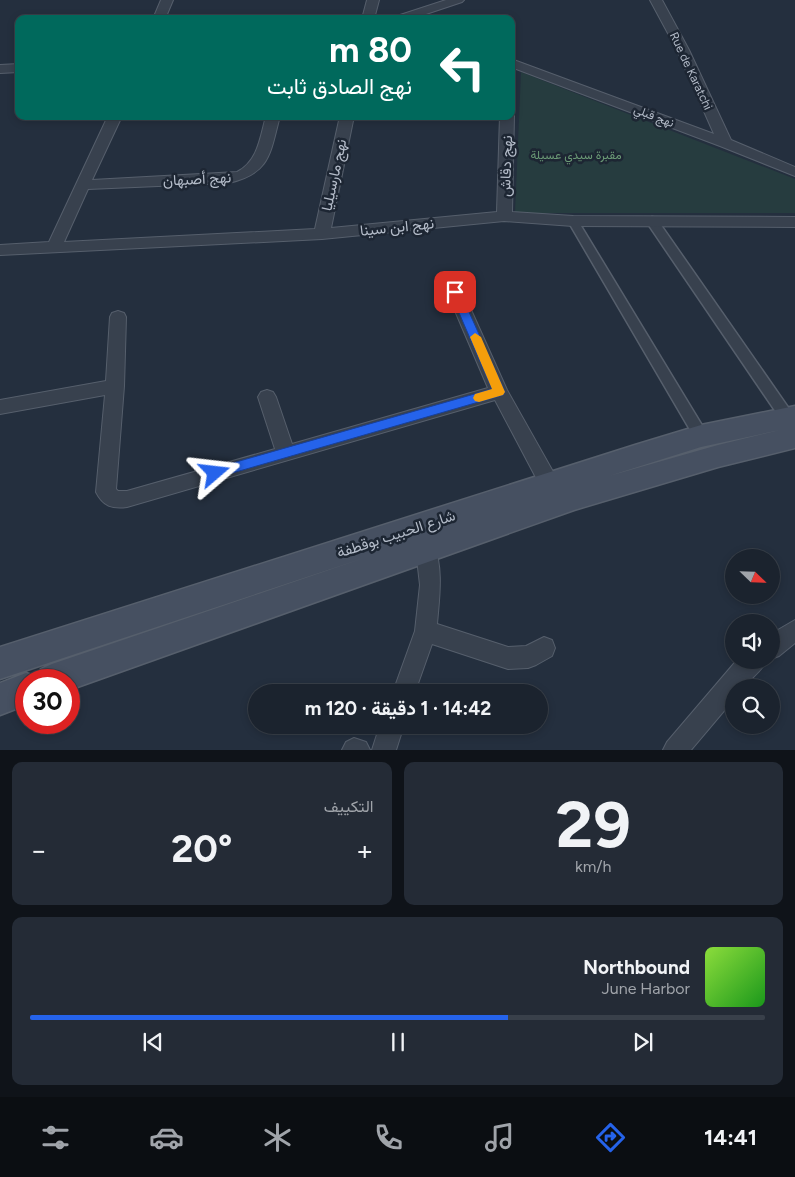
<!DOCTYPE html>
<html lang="ar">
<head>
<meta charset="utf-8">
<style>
  :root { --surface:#1b232e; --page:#242b36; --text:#f1f3f6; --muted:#a0a4aa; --line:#39404a; --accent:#2563eb }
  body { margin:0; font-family:Figtree,Vazirmatn,sans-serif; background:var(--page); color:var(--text); direction:rtl; height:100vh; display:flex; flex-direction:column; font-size:19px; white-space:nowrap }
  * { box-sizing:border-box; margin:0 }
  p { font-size:16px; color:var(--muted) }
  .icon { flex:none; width:28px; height:28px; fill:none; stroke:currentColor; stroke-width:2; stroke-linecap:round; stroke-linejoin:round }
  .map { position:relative; height:750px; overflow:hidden; direction:ltr }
  .panel { display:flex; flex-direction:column; gap:12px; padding:12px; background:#0f1319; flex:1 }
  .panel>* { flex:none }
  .hud { position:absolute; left:15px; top:15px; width:500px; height:105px; border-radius:10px; box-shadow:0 2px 8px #0003,0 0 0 1px var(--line); direction:rtl; background:#00695c; color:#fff; overflow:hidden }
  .needle { width:32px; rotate:113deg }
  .tools { position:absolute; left:725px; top:549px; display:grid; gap:10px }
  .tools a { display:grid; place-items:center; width:55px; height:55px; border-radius:50%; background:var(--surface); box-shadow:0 2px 8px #0003,0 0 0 1px var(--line); font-size:25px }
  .speed { position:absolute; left:15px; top:669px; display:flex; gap:10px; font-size:25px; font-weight:700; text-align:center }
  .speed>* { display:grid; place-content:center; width:65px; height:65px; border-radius:50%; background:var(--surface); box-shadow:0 2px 8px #0003,0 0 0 1px var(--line); line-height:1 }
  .speed .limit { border:8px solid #d22; background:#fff; color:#111 }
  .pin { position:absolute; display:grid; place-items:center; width:42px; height:42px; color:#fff; margin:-21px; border-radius:10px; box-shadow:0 2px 8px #0006 }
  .me { position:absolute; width:55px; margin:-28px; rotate:73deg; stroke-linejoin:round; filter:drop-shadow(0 0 4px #0008) }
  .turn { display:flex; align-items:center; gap:18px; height:105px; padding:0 20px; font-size:22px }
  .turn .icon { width:65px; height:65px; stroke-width:2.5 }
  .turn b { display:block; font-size:35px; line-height:42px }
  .big { font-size:38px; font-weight:700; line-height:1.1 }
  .panel .tile { flex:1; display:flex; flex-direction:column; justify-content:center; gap:8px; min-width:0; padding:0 18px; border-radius:10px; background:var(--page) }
  .panel .dial { align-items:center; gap:0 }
  .dial b { font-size:65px; line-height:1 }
  .song { display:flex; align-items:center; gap:15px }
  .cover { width:60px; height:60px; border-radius:8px; background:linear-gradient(135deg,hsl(90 70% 55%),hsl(120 70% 35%)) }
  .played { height:5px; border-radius:2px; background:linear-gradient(90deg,var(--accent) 65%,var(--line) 65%) }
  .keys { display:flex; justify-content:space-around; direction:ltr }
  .heat { display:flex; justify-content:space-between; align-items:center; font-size:28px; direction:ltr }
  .panel .tiles { flex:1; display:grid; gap:12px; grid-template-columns:1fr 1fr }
  .tile:last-child { grid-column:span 2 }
  .trip { position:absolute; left:248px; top:684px; width:300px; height:50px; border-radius:25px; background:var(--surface); box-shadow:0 2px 8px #0003,0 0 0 1px var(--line); font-weight:700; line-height:50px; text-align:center; direction:rtl }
  .menu { display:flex; height:80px; justify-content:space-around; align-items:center; background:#0b0e12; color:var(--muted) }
  .menu .icon { width:35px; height:35px }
  .menu .current { color:var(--accent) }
  .menu b { font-size:22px; color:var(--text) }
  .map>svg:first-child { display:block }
  .green { fill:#263c3f }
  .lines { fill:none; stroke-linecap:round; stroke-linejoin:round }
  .pedestrian-casing { stroke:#565f6c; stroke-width:3 }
  .minor-casing { stroke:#565f6c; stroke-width:2 }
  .secondary-casing { stroke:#565f6c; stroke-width:3 }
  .pedestrian { fill:#38414e; fill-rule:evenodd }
  .minor { fill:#38414e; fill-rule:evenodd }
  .secondary { fill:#465061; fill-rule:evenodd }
  .route { fill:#2563eb; stroke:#184099 }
  .slow { fill:#f59e0b }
  .labels { text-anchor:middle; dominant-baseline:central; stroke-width:5; stroke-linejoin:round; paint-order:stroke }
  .far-street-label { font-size:12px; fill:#b4bcc9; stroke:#1d2633 }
  .far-park-label { font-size:12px; fill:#6b9a76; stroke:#1d2633 }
  .street-label { font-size:15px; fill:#b4bcc9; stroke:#1d2633 }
</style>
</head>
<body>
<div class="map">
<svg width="795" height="750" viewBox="0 0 795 750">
  <rect width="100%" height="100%" fill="#242f3e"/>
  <!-- green -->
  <polygon class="green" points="521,72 795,179 795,213 515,213"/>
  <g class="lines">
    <defs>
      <g id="pedestrian">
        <polygon points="573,217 578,221 706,432 708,436 706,440 701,441 696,440 568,221"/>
        <polygon points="652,217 656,218 792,413 793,417 792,421 787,422 782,421 648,224 647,221"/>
      </g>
      <g id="minor">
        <polygon points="161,0 173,0 165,19 153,19"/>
        <polygon points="367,0 379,0 374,19 362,19"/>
        <polygon points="446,0 464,0 462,2 411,19 392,19 394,17"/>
        <polygon points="650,0 662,0 689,50 731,140 795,167 795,176 720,146 511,67 511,59 714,134 677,50"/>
        <polygon points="19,64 19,72 0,73 0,65"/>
        <path d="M511 113 514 116 512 212 573 216 795 217V227L573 226 504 221 322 239 0 255V245L49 242 108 116H122L92 180 237 172C258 161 260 138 266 116H280C270 153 271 173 229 183L88 189 64 242 315 229 340 116H354L331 228 497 212 500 116H511Z"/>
        <path d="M455 286 461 288 463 292 507 390 556 477 559 483 556 489 549 491 542 489 495 400 127 507C112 509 103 506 96 492L105 395 0 414V400L106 381 110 317 112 313 118 311 124 313 126 317 124 386 116 489 118 491H127L275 449 258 397 261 392 267 390 273 392 276 397 292 444 488 388 447 292 449 288Z"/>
        <path d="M426 541 433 543C444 568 439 599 437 624L508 647 526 646 544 637 552 640 555 648 552 656 536 665 528 668 508 669 432 644 415 692H393L415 631 420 585 416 550 419 543Z"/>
        <polygon points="795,620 795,643 779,656 771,659 771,634"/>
        <path d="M737 660H767C762 671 751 678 743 688H734V699L691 750H663L667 742Z"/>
        <polygon points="380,725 404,725 396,750 372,750"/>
        <polygon points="354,738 366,742 370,750 342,750 346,742"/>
      </g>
      <path id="secondary" d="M795 406V448L718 467 574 510 69 690V680H26V705L0 715V683L26 673 37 677 41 669 52 664 367 557 0 679V647L635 445 701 425ZM780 430 718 445 609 476 701 447Z"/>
    </defs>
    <!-- pedestrian casing -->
    <use href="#pedestrian" class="pedestrian-casing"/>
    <!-- minor casing -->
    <use href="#minor" class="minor-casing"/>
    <!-- secondary casing -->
    <use href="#secondary" class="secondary-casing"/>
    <!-- pedestrian -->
    <use href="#pedestrian" class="pedestrian"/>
    <!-- minor -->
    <use href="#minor" class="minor"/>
    <!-- secondary -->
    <use href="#secondary" class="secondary"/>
  </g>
  <!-- route -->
  <polygon class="route" points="455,288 460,292 505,392 503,395 215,478 210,477 209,473 210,469 215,468 492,389 450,292"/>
  <!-- slow -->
  <polygon class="slow" points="475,333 481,337 505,392 503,395 479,402 475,401 473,398 475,394 492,389 470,337"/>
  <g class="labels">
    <!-- far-street labels -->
    <g class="far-street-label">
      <text transform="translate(691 71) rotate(65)">Rue de Karatchi</text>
      <text transform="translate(654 116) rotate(21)">نهج قبلي</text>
    </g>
    <!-- far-park labels -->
    <g class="far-park-label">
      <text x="576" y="155">مقبرة سيدي عسيلة</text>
    </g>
    <!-- street labels -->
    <g class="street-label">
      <text transform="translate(506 166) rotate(-88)">نهج دقاش</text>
      <text transform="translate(334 175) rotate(-78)">نهج مارسيليا</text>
      <text transform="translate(197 179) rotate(-3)">نهج أصبهان</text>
      <text transform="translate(397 227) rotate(-6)">نهج ابن سينا</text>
      <text transform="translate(396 534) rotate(-18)">شارع الحبيب بوقطفة</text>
    </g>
  </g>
</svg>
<div class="tools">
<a><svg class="needle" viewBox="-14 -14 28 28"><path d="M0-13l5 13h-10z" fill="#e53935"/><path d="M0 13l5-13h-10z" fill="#a0a4aa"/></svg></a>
<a><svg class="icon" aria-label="sound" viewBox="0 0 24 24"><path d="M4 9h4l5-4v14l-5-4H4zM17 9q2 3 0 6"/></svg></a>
<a><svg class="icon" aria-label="search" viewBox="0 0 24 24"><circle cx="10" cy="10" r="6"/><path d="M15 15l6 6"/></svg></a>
</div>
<div class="speed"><div class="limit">30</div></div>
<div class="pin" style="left:455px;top:292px;background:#d93025"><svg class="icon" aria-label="arrive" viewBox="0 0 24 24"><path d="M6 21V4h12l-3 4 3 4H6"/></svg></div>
<svg class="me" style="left:215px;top:473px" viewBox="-20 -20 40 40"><path d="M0-17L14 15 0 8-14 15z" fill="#2563eb" stroke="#fff" stroke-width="4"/></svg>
<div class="trip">14:42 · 1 دقيقة · 120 m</div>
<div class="hud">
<div class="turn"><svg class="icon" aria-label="left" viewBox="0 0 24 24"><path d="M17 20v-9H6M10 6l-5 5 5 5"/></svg><div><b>80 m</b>نهج الصادق ثابت</div></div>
</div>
</div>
<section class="panel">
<div class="tiles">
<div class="tile dial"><b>29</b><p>km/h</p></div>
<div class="tile"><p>التكييف</p>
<div class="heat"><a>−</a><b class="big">20°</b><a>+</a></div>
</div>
<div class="tile">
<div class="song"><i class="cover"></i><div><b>Northbound</b><p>June Harbor</p></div></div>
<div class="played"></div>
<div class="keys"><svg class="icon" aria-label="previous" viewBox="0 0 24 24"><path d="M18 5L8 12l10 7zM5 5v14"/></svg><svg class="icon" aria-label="pause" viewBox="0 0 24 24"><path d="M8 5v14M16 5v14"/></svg><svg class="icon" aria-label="next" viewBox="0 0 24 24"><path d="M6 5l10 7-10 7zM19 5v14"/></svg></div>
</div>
</div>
</section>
<nav class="menu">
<b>14:41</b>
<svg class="icon current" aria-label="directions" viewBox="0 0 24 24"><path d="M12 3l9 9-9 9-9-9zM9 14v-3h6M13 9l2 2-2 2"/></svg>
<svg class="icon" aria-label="music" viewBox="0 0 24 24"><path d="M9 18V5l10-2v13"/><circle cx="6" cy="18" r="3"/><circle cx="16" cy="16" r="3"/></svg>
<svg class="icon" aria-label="phone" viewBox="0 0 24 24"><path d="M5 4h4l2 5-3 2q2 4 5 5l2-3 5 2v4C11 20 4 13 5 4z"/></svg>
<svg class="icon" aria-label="climate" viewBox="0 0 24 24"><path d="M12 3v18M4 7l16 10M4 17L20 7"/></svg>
<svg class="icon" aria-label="car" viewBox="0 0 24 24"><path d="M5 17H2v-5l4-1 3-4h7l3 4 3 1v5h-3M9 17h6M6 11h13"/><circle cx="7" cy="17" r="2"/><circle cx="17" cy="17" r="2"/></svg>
<svg class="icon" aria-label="filters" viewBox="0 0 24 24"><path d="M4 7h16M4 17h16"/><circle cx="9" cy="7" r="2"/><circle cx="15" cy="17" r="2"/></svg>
</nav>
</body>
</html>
